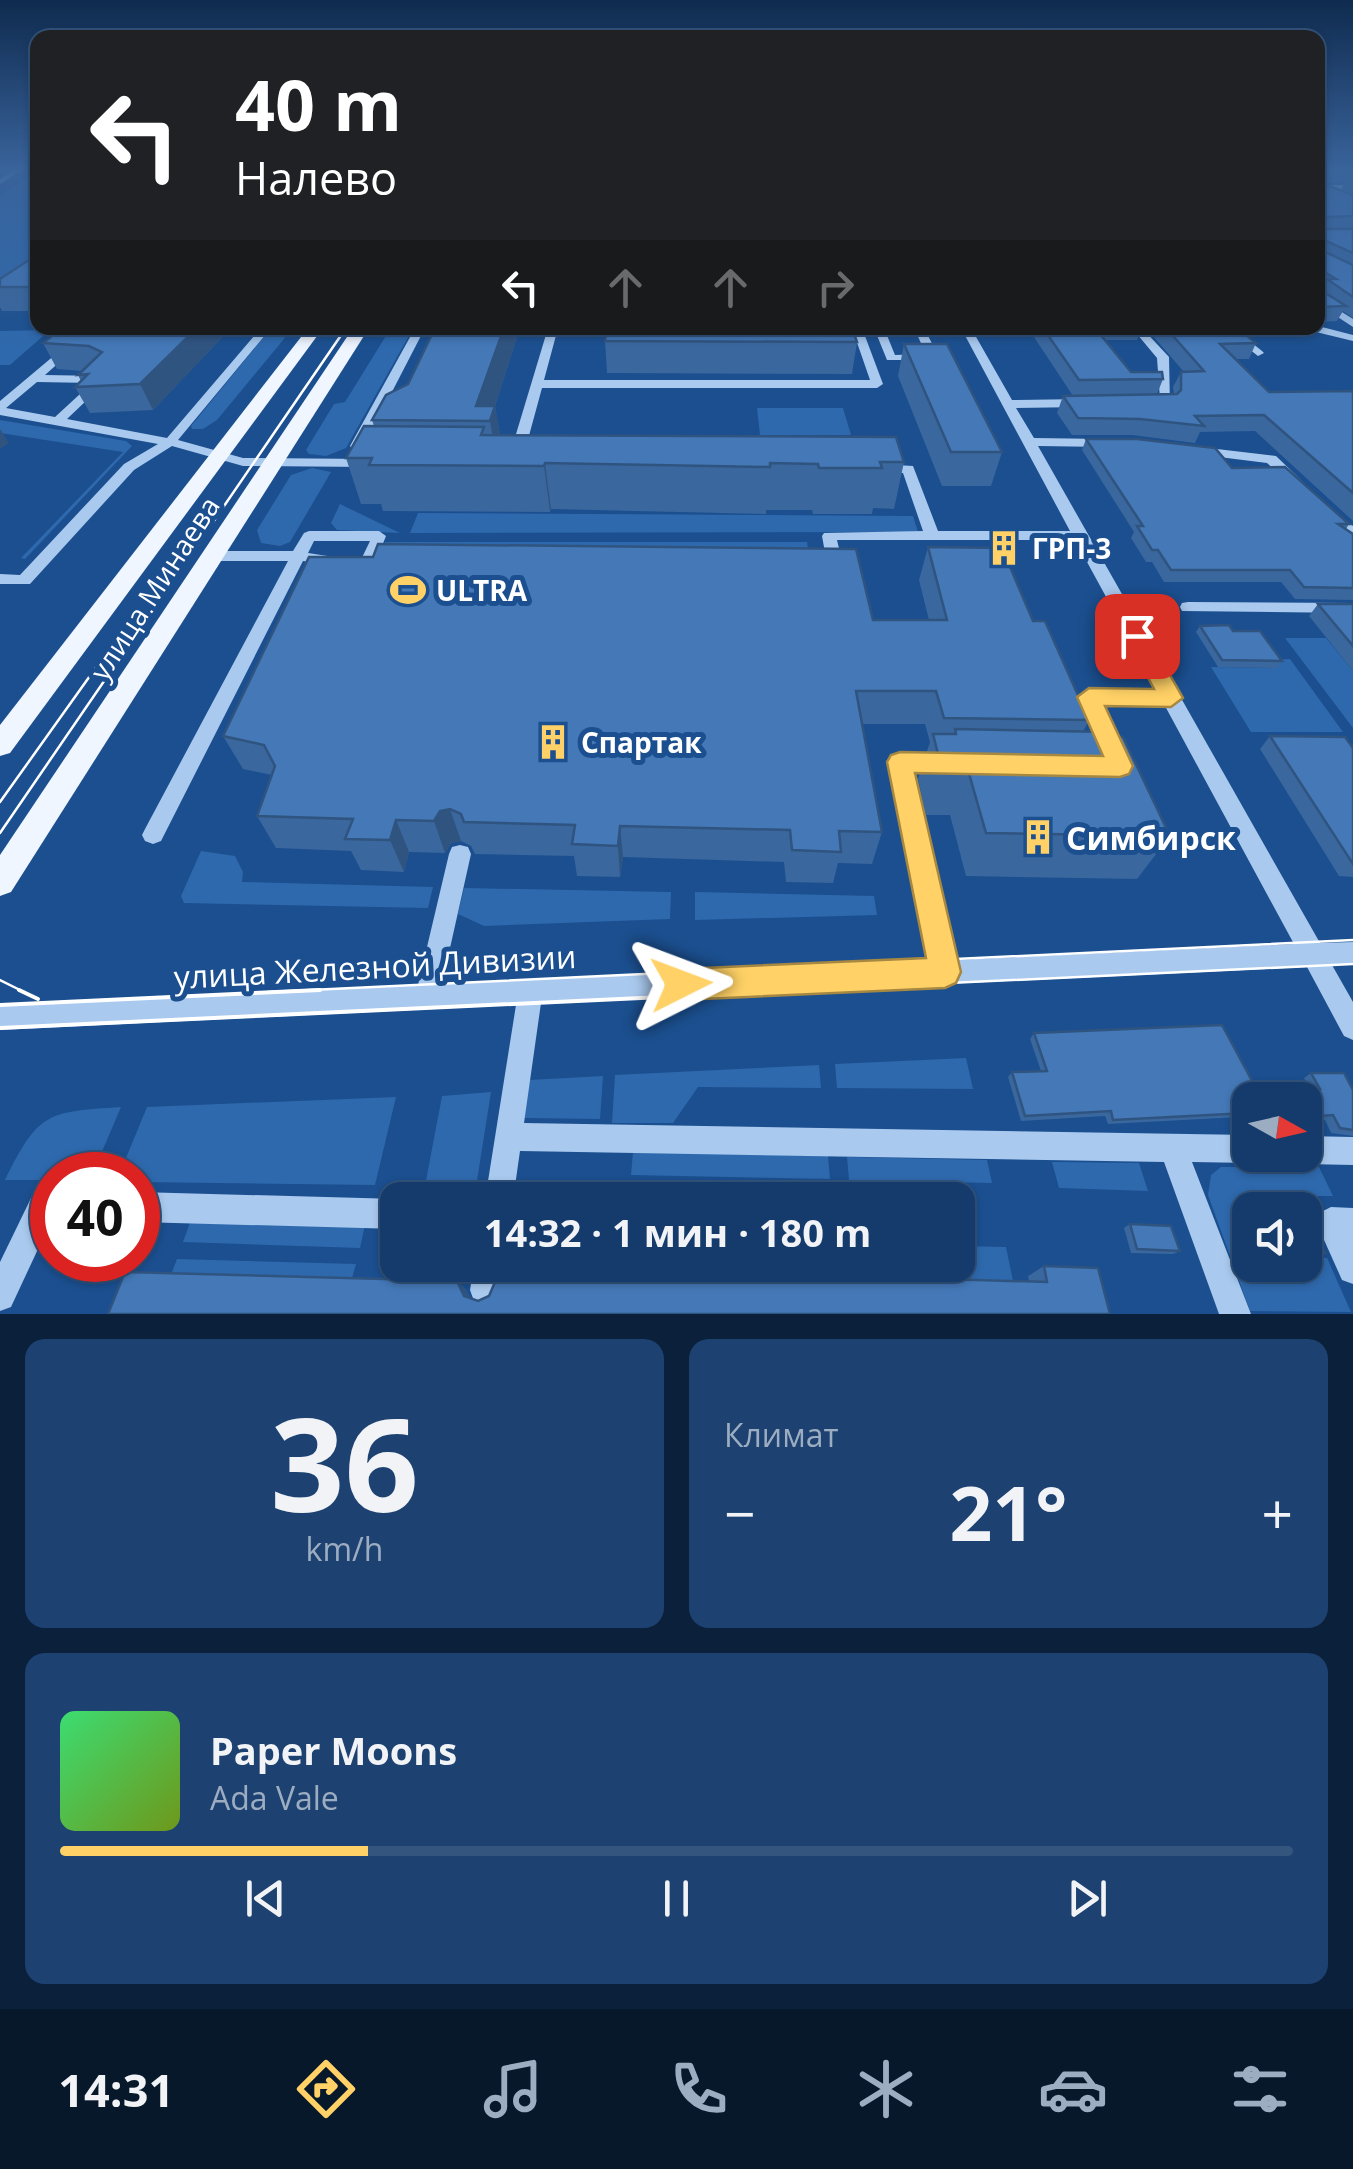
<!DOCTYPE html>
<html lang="ru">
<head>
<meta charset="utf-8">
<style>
  :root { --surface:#143b6b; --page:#1d4271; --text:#f1f3f6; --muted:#9dadc1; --line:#33557e; --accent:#ffd166 }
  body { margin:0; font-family:"Open Sans",sans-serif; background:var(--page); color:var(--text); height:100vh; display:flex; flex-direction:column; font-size:38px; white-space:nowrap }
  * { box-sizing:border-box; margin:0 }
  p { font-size:32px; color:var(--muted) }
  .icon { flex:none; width:55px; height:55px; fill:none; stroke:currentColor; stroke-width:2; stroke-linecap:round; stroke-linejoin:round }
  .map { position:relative; height:1314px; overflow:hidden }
  .details { display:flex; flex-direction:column; gap:25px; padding:25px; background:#0b203b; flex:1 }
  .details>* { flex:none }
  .guide { position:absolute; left:30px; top:30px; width:1295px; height:305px; border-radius:20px; box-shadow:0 2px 8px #0004,0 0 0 2px var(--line); background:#202124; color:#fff; overflow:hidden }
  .needle { width:65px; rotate:98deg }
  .buttons { position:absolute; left:1232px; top:1082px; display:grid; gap:20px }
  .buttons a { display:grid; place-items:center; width:90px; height:90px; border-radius:20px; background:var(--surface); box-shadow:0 2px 8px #0004,0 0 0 2px var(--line); font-size:50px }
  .speed { position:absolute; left:30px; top:1152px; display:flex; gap:20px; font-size:50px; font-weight:700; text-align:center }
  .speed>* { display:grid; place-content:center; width:130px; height:130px; border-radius:50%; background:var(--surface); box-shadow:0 2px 8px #0004,0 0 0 2px var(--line); line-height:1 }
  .speed .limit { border:15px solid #d22; background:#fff; color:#111 }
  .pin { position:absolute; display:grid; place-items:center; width:85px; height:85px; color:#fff; margin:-42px; border-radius:20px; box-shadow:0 5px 15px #0006 }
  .me { position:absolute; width:110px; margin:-55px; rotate:87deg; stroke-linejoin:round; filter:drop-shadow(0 0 8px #0008) }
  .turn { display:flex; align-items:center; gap:35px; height:210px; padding:0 40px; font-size:45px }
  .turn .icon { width:130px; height:130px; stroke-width:2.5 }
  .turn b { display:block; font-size:70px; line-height:85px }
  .lanes { display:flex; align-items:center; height:95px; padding:0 40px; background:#0003; justify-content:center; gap:50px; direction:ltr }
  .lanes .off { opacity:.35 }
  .big { font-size:75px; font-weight:700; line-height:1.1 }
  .details .tile { flex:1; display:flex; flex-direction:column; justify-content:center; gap:15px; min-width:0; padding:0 35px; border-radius:20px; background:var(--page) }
  .details .dial { align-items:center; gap:0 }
  .dial b { font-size:130px; line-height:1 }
  .song { display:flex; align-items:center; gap:30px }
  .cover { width:120px; height:120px; border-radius:15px; background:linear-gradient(135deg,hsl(140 70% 55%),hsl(80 70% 35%)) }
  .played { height:10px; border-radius:5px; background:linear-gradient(90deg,var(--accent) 25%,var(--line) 25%) }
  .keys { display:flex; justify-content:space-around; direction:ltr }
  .heat { display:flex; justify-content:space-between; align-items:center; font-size:55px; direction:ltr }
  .details .tiles { flex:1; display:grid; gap:25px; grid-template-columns:1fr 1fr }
  .tile:last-child { grid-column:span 2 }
  .trip { position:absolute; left:380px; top:1182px; width:595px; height:100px; border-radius:20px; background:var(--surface); box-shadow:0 2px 8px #0004,0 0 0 2px var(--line); font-weight:700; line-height:100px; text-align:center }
  .tab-bar { display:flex; height:160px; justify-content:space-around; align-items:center; background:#08182b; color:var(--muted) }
  .tab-bar .icon { width:70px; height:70px }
  .tab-bar .active { color:var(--accent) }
  .tab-bar b { font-size:45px; color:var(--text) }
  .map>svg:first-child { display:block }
  .green { fill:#2e69ad }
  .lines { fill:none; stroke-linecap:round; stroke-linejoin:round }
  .minor { fill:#a9c9ee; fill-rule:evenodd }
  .major { fill:#f0f6ff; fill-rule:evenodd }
  .tram-far1 { stroke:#fff; stroke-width:2.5 }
  .tram { stroke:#fff; stroke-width:4 }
  .wall { fill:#3a679d; fill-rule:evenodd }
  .shaded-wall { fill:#305480 }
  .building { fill:#4478b7; stroke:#305480; stroke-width:2.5 }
  .route { fill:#ffd166; stroke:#a68842; stroke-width:2.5 }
  .labels { text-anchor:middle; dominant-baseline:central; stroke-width:10; stroke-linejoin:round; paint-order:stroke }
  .poi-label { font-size:28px; font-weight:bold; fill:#fff; stroke:#1b4f8f; text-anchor:start }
  .street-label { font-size:28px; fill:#fff; stroke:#1b4f8f }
  .near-poi-label { font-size:32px; font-weight:bold; fill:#fff; stroke:#1b4f8f; text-anchor:start }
  .near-street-label { font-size:32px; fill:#fff; stroke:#1b4f8f }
</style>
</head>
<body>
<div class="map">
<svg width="1353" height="1314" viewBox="0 0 1353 1314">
  <rect width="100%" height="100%" fill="#1b4f8f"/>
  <!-- green -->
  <g class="green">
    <polygon points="37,171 37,264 0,289 0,195"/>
    <polygon points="271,328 293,328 217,420 203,429 192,429 191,426"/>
    <polygon points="50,330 10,365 0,365 0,331"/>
    <polygon points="389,331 410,334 346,448 326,456 309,454 306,450 334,404 345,402"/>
    <polygon points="757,408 843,408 851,435 760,435"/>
    <polygon points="0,420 126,441 132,446 25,559 21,558 123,452 0,433"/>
    <polygon points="312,468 331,472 290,542 280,546 261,543 257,530 291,475"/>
    <polygon points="340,504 400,533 337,530 331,523"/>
    <polygon points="418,513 913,516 918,532 410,533"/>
    <polygon points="385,542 807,542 810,561 378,560"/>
    <polygon points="1285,638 1326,638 1353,671 1353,728"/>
    <polygon points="1290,659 1343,732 1251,732 1211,667 1276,668 1272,660"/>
    <polygon points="201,851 235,856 243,872 242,882 433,887 428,908 184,903 181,896"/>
    <polygon points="464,888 671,892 670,919 484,926 458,914"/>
    <polygon points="695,892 874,896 877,915 695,920"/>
    <polygon points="966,1058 973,1089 837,1088 835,1064"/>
    <polygon points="819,1065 821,1088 698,1087 673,1123 612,1123 615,1075"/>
    <polygon points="603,1076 600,1119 524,1118 529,1080"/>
    <polygon points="491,1092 476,1187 425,1186 442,1096"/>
    <polygon points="396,1097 375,1185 138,1182 138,1175 119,1175 147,1107"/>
    <path d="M121 1107 92 1175H52V1180H5C39 1112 46 1112 121 1107Z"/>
    <polygon points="633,1152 828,1156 830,1179 631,1175"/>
    <polygon points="847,1157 987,1160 992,1183 849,1180"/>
    <polygon points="1052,1162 1139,1163 1148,1191 1059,1188"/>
    <polygon points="1221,1167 1319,1167 1333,1196 1249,1196 1255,1210 1250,1210 1250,1265 1305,1265 1305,1258 1327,1258 1351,1312 1250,1311 1208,1195 1211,1175"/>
    <polygon points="191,1220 365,1225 360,1248 183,1242"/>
    <polygon points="958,1246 1006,1247 1014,1286 873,1282 871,1265 958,1265"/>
    <polygon points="177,1259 356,1264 350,1285 169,1280"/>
    <polygon points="644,1265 827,1265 828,1281 643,1275"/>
  </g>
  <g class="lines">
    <!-- minor -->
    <g class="minor">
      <polygon points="18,168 26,168 0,184 0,179"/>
      <rect x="1318" y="185" width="35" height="4"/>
      <polygon points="1318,297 1353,319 1353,327 1318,304"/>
      <polygon points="1318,326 1353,335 1353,341 1316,332 1242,335 1262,351 1264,353 1258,356 1227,332 1232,329"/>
      <path d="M87 328H98L45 375 102 376 108 380 67 419 167 438 261 328H271L178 440 243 458 369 459 376 463 369 467 243 466 172 446 134 470 30 584H0V574L20 575 124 464 158 444 0 415V401ZM37 382 92 383 55 417 6 408Z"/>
      <polygon points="415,328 425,328 364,446 362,449 352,449 350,446"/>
      <polygon points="548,328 558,328 544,380 870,380 852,328 862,328 883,384 877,388 542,388 524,454 517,458 512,457 510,454"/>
      <polygon points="874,328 884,328 895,355 926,354 914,328 924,328 939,357 933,360 887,360"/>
      <path d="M961 328H971L1012 400 1083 399 1089 403 1083 407 1016 408 1034 438 1105 439 1111 443 1105 447 1038 446 1320 943 1353 942V964L1332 965 1353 1002V1040L1344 1036 1307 967 541 1003 524 1123 1250 1135V1155H1261L1260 1159 1250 1163 1192 1162 1251 1314H1219L1164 1162 520 1151 513 1200H485L516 1005 0 1030V1004L418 985 449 854 452 847 460 845 468 847 471 854 442 984 931 961 890 762 893 756C910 752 934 753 951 757L954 763 951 769 912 770 954 960 1294 944 1165 706 1101 704 1124 752 1121 757 1114 760 1107 757 1080 697 1083 692H1158L1075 540H837L844 569 836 574 828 569 822 536 824 533 923 531 903 473 875 471 873 468 880 464 913 466 938 531H1070Z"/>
      <polygon points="1132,328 1142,328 1169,357 1170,406 1154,407 1148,403 1160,399 1157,358"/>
      <polygon points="1200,447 1276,456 1302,481 1295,485 1290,484 1267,463 1195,454 1193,451"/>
      <polygon points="1329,508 1353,526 1353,538 1348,537 1324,515 1324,509"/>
      <polygon points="309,531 379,531 386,536 374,566 366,571 358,566 370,541 314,541 308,553 334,557 337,560 329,565 303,561 161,841 153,844 145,841 142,835 145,829 288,561 210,561 202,556 210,551 293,551 304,533"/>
      <polygon points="1188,602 1353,603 1353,613 1182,611 1180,607 1182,603"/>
      <polygon points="1305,1136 1353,1137 1353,1165 1305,1164 1295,1160 1293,1155 1305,1155"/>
      <polygon points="43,1189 52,1191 52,1219 11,1307 0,1311 0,1262 33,1194"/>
      <polygon points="138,1192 398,1199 398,1229 138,1222"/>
      <polygon points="1331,1207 1353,1208 1353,1284 1342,1280 1316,1222 1321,1212"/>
      <polygon points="474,1265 504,1265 496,1301 485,1305 474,1301 470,1290"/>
    </g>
    <!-- major -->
    <g class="major">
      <polygon points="308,328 323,328 10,753 0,756 0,725"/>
      <polygon points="353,328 369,328 11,892 0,896 0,855"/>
    </g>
    <!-- tram-far1 -->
    <g class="tram-far1">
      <polyline points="0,802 117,638"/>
      <polyline points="0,833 346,328"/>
      <polyline points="0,980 24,992"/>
      <polyline points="268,992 1353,940"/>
      <polyline points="759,992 1353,964"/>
    </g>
    <!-- tram -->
    <g class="tram">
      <polyline points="19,990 38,999"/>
      <polyline points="0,1005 320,990"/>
      <polyline points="0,1028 811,990"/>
    </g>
  </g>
  <!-- wall -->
  <g class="wall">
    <path d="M1318 168H1353V318L1343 311 1337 321 1318 322ZM1322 182H1345L1341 190Z"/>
    <polygon points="38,254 38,311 2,311 0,307 0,279"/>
    <polygon points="62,328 231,328 153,410 90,413 75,387 81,381 78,375 82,371 57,369 43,343"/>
    <polygon points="435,328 520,328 495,406 500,435 904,462 894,509 873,508 872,514 813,514 812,510 766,510 766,514 551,509 550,512 383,511 381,504 361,504 346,458 374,426 372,420 408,384"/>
    <polygon points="1031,328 1142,328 1137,340 1105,340 1131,372 1163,379 1157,394 1174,394 1173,387 1181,372 1184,372 1146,328 1237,328 1256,343 1249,359 1236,359 1269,392 1353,391 1353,521 1255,431 1200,432 1195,443 1132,435 1072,435 1057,413 1063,396 1073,396 1030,331"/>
    <polygon points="605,341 857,342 852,374 607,373"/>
    <polygon points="904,344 1002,452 991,486 942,486 898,376"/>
    <polygon points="1086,439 1232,468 1349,524 1346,529 1353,534 1353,600 1295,599 1281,582 1164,582 1152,562 1146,562 1131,538 1134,532 1082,450"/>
    <polygon points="928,547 1033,621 1089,720 1083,732 1170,836 1137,879 966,876 950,815 926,815 918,779 930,742 925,724 862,724 882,832 872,864 838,863 833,883 786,882 784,862 623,857 620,877 577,876 574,856 475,854 471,846 461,841 451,843 445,853 409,852 404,872 361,870 351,851 276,848 257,816 272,775 243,769 223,736 873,620 929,620 919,580"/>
    <polygon points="1318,604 1353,604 1353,671 1309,616"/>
    <polygon points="1200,626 1282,661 1277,668 1218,667 1196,632"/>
    <polygon points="1270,736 1353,748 1353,877 1339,876 1260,749"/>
    <polygon points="1034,1033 1258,1092 1309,1089 1304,1078 1311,1073 1353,1090 1353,1136 1331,1133 1325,1120 1305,1121 1305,1100 1250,1100 1250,1124 1243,1124 1240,1117 1108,1124 1105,1116 1021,1121 1008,1077 1012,1072 1041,1071 1030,1039"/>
    <polygon points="1259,1198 1300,1198 1325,1253 1316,1256 1305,1256 1305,1210 1255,1210 1251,1202"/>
    <polygon points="1130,1224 1180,1251 1173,1254 1131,1253 1124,1228"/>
    <polygon points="1044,1266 1110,1314 108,1314 457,1281 466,1290 470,1298 478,1301 489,1296 502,1282 567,1268 1029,1281 1028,1276"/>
  </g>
  <!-- shaded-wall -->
  <g class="shaded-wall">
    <polygon points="197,328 231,328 153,410 140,384"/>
    <polygon points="504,328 520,328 490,421 476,406"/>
    <polygon points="495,406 501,441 496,457 490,421"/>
    <polygon points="0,429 9,443 0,449"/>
    <polygon points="545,463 551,509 550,512 544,466"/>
    <polygon points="450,809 461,841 451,843 445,853 434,821 440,811"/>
    <polygon points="396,820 409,852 404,872 390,840"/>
    <polygon points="620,826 623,857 620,877 618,846"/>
    <polygon points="457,1281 466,1290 473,1305 464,1296"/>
  </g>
  <!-- building -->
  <g class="building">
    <polygon points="1318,168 1353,168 1353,170 1321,170 1322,183 1353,195 1353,216 1325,217 1321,221 1325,229 1353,229 1353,253 1322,239 1323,251 1353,265 1353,297 1327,279 1336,279 1318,268"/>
    <polygon points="38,254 38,287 0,287 0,279"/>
    <polygon points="1318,279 1324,279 1324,292 1346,306 1318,307"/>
    <polygon points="62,328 197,328 140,384 75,387 88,374 78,375 102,352 89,346 43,343"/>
    <polygon points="435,328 504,328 476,406 495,406 490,421 372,420 386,395 408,384"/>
    <polygon points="607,328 852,328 857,342 605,341"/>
    <polygon points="1043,328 1095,328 1131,372 1162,372 1163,379 1079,380"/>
    <polygon points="1166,328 1237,328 1256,343 1220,344 1269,392 1353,391 1353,493 1264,415 1195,416 1204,426 1140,419 1078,418 1063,396 1177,394 1181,390 1181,372 1204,371"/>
    <polygon points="904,344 947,344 1002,452 951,452"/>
    <polygon points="364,426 484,427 481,435 896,437 904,462 880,462 882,468 819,468 818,464 770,463 770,467 545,463 544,466 369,465 372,458 346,458"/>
    <polygon points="1086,439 1137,439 1215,448 1232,468 1285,467 1349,524 1338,524 1353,534 1353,588 1304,587 1290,570 1171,570 1158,550 1152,550 1137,526 1143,526"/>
    <polygon points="378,544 856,549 873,620 947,620 928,547 1002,548 1033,621 1045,621 1089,720 944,718 936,691 856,691 882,832 839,831 841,852 792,850 790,830 620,826 618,846 572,844 575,825 464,822 461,814 450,809 440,811 434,821 396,820 390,840 345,839 353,819 257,816 275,766 264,745 223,736 309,557 373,557"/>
    <polygon points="1318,604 1353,604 1353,646"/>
    <polygon points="1229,625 1233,631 1260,631 1282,661 1222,660 1200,626"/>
    <polygon points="955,729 1107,732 1109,736 1123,737 1170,836 986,833 968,770 942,770 933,734 956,734"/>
    <polygon points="1270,736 1345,737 1353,748 1353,864"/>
    <polygon points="1222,1025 1258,1092 1320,1089 1311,1073 1344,1073 1353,1090 1353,1130 1340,1128 1333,1115 1305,1117 1305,1100 1250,1100 1250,1119 1247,1113 1113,1120 1111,1111 1025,1116 1012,1072 1047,1071 1034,1033"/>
    <polygon points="1259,1198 1300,1198 1325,1253 1305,1253 1305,1210 1264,1210"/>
    <polygon points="1130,1224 1171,1226 1180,1251 1137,1249"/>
    <polygon points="504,1265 561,1265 561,1268 1047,1282 1044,1266 1098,1268 1110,1314 108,1314 125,1272 457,1281 464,1296 478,1301 489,1296 495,1282 502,1282"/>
  </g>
  <!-- sky -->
  <linearGradient id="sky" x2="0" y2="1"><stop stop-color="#0f2b4f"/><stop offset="0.48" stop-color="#39639b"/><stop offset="1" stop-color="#39639b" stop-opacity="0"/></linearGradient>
  <rect width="1353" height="352" fill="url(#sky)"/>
  <!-- route -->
  <polygon class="route" points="1137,629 1145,631 1183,698 1171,707 1105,706 1133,766 1129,774 1120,777 915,773 961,972 956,983 945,988 681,1000 670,996 665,984 670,973 681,969 926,958 887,762 891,755 900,752 1103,756 1077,697 1089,688 1154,689 1126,636"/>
  <!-- icons -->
  <defs>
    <symbol id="building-bare" viewBox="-9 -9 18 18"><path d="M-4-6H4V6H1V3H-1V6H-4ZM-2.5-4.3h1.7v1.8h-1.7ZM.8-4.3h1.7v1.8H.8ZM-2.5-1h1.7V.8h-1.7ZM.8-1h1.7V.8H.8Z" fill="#ffd166" stroke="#1b4f8f" stroke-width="2.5" paint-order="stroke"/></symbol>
    <symbol id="stadium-bare" viewBox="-9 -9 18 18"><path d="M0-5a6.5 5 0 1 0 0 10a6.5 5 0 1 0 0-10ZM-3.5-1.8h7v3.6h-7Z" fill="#ffd166" stroke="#1b4f8f" stroke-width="2.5" paint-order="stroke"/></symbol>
  </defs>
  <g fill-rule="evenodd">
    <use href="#building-bare" x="979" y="523" width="50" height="50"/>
    <use href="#stadium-bare" x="383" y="565" width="50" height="50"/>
    <use href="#building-bare" x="528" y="717" width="50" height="50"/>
    <use href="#building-bare" x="1013" y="812" width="50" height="50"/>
  </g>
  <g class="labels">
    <!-- poi labels -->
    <g class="poi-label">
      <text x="1032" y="548">ГРП-3</text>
      <text x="436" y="590">ULTRA</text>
      <text x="581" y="742">Спартак</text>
    </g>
    <!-- street labels -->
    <g class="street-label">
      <text transform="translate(154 588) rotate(-57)">улица Минаева</text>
    </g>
    <!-- near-poi labels -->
    <g class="near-poi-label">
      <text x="1066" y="837">Симбирск</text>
    </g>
    <!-- near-street labels -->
    <g class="near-street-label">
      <text transform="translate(375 966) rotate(-3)">улица Железной Дивизии</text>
    </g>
  </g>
</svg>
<div class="buttons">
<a><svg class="needle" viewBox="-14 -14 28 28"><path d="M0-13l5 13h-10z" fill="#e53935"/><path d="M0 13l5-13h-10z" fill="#9dadc1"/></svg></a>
<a><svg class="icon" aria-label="sound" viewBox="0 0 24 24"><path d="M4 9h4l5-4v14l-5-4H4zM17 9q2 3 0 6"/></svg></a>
</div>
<div class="speed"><div class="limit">40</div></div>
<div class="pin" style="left:1137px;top:636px;background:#d93025"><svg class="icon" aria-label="arrive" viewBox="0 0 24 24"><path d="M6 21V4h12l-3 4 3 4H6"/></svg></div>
<svg class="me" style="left:681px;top:984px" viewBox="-20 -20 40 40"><path d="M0-17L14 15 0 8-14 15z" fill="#ffd166" stroke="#fff" stroke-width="4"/></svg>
<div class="trip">14:32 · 1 мин · 180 m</div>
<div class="guide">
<div class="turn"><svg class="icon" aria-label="left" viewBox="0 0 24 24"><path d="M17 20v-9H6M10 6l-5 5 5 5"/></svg><div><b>40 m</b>Налево</div></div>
<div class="lanes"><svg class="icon" aria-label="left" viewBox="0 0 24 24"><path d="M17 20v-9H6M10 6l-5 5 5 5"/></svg><svg class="icon off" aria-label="ahead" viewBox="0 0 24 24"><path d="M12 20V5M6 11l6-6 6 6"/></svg><svg class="icon off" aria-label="ahead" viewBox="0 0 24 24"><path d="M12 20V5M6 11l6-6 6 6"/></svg><svg class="icon off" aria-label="right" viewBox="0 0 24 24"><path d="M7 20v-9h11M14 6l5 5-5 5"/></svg></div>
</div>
</div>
<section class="details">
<div class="tiles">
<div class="tile dial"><b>36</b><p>km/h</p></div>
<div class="tile"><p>Климат</p>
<div class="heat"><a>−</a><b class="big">21°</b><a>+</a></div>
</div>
<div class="tile">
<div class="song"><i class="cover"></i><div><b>Paper Moons</b><p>Ada Vale</p></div></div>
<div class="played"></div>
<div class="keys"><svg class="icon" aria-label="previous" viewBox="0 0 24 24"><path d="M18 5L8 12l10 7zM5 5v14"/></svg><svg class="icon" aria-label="pause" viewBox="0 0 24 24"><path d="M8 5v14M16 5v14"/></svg><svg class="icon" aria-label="next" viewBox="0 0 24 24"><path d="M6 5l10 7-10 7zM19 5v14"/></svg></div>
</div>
</div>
</section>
<nav class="tab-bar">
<b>14:31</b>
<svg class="icon active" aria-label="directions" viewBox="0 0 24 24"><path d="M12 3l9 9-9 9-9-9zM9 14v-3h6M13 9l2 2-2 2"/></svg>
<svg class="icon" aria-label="music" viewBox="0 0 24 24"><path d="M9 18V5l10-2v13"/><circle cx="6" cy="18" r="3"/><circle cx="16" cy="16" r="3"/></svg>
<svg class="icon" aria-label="phone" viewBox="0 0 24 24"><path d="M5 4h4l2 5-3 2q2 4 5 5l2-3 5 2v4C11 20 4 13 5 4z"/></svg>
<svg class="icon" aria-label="climate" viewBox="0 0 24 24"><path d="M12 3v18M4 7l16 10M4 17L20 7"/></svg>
<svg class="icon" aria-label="car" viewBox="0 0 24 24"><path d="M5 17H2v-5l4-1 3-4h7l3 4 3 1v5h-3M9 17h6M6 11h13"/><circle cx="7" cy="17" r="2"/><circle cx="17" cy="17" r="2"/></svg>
<svg class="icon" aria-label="filters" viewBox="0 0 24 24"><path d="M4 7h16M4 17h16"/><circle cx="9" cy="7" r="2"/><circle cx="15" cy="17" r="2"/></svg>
</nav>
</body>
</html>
